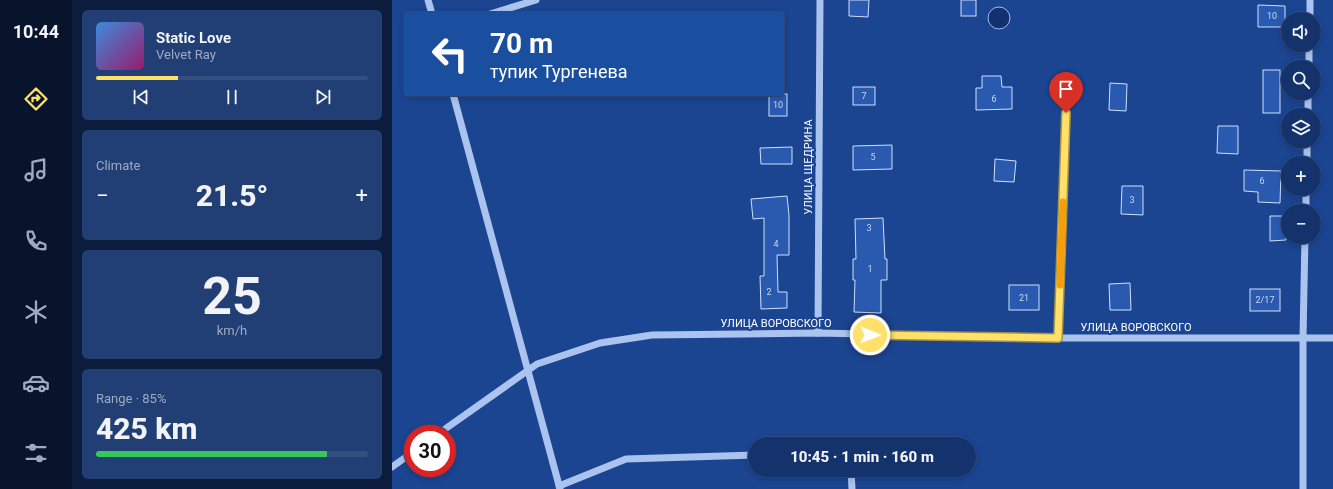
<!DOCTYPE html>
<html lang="en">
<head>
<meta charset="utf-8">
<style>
  :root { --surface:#14336d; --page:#213f75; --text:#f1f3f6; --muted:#9daac2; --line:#334e80; --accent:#ffe068 }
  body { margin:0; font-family:Roboto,sans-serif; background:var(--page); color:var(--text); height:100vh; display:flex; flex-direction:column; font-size:15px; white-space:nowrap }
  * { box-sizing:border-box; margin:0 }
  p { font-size:13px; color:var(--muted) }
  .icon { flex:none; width:22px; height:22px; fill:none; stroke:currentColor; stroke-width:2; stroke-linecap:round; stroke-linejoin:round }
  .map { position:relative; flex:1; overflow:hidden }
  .drawer { display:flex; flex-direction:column; gap:10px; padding:10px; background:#0b1c3c; width:320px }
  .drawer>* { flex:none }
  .banner { position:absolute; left:12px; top:12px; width:380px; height:84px; border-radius:4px; box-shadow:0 2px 6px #0003,0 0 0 1px var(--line); background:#1a4fa0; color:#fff; overflow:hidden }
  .tools { position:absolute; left:889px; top:12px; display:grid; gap:8px }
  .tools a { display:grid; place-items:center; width:40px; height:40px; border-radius:50%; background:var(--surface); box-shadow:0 2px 6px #0003,0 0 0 1px var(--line); font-size:20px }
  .speed { position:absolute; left:12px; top:425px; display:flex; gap:8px; font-size:20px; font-weight:700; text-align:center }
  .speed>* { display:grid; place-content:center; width:52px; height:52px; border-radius:50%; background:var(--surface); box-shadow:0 2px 6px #0003,0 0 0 1px var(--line); line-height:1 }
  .speed .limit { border:6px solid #d22; background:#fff; color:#111 }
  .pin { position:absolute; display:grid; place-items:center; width:34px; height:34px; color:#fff; margin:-41px -17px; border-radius:50% 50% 50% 0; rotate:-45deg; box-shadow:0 0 4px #0007 }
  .pin .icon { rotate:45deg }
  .me { position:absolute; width:44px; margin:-22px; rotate:91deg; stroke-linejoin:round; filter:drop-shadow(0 0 3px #0008) }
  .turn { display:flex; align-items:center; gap:14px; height:84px; padding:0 20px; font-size:18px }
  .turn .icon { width:52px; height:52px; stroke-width:2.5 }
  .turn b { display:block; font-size:28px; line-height:34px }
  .big { font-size:30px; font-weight:800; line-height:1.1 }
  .drawer .card { flex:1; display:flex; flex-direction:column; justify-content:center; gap:6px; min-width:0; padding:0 14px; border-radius:6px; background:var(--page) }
  .drawer .dial { align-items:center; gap:0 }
  .dial b { font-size:52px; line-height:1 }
  .song { display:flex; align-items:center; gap:12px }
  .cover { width:48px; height:48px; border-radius:6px; background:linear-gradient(135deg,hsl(210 70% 55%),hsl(320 70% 35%)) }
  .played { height:4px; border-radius:2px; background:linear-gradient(90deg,var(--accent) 30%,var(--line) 30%) }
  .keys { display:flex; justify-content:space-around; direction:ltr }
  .heat { display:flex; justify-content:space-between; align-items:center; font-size:22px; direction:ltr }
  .charge { height:6px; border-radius:3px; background:linear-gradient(90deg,#34c759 85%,var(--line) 0) }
  .trip { position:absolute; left:356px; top:437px; width:228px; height:40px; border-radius:20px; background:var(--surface); box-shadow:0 2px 6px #0003,0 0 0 1px var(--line); font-weight:800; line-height:40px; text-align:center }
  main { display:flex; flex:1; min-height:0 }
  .tabs { display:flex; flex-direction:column; width:72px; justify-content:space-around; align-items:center; background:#08142c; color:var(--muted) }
  .tabs .icon { width:28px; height:28px }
  .tabs .active { color:var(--accent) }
  .tabs b { font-size:18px; color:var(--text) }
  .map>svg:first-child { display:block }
  .water { fill:#12316f; stroke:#9dbdf1 }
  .building { fill:#2a5aaf; stroke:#d0e0fa }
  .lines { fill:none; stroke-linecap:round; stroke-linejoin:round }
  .minor { stroke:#aac3ef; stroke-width:7 }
  .route-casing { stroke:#a69244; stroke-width:10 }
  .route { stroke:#ffe068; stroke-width:7 }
  .slow { stroke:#f59e0b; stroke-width:7 }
  .labels { text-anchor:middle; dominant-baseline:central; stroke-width:4; stroke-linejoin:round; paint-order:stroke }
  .number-label { font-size:9px; fill:#cad6eb }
  .street-label { font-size:11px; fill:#fff; stroke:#1b4491 }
</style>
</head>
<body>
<main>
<nav class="tabs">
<b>10:44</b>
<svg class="icon active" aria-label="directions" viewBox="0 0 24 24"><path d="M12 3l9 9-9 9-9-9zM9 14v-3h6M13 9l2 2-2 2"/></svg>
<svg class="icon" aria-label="music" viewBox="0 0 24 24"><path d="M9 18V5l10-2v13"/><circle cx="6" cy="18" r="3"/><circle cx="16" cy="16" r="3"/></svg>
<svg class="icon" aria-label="phone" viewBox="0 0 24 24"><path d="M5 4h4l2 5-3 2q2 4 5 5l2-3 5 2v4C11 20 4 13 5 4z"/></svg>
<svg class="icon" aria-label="climate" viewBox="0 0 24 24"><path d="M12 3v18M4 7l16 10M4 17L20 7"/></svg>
<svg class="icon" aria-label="car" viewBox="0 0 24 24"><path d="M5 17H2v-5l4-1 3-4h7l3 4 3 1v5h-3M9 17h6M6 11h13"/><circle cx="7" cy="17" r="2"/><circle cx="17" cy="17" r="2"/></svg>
<svg class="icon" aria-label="filters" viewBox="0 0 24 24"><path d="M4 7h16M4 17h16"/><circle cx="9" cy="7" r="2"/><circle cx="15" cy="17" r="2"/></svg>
</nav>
<section class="drawer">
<div class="card">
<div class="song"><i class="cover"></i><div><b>Static Love</b><p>Velvet Ray</p></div></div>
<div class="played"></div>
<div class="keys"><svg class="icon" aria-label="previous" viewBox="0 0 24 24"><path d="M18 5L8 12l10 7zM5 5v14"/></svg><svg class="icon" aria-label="pause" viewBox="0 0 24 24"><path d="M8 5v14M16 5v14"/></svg><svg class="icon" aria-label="next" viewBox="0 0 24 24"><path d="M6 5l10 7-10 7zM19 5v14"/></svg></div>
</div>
<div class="card"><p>Climate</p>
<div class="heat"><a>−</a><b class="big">21.5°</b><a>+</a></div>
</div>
<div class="card dial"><b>25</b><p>km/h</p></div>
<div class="card"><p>Range · 85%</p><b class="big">425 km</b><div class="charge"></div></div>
</section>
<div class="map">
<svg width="941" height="489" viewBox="0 0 941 489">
  <rect width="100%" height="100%" fill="#1b4491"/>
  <!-- water -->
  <circle class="water" cx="607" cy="18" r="11"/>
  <!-- building -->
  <g class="building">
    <polygon points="457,0 477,0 476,17 457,16"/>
    <rect x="569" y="0" width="15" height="16"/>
    <polygon points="866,5 893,6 893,27 866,27"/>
    <rect x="871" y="70" width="17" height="43"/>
    <polygon points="590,76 609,76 610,87 620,87 620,109 584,110 584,88 590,88"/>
    <polygon points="718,83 735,84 734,111 717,110"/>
    <rect x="461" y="87" width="22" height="18"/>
    <rect x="377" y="94" width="18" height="22"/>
    <polygon points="826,126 846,126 846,154 825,153"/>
    <polygon points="500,145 500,169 461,170 461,146"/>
    <polygon points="400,147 400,164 369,164 368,148"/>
    <polygon points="603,159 624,161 622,182 602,181"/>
    <polygon points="852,170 889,171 888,203 866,202 866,192 852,191"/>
    <polygon points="730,186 751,186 751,215 729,214"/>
    <polygon points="395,196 397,215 397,255 385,255 386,292 395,292 395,308 369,309 368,276 372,276 372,218 361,219 359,199"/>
    <polygon points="878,216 893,216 894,240 878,241"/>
    <polygon points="491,218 493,259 495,259 495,280 489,280 489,313 462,312 463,280 461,280 461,259 464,259 463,219"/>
    <polygon points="738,283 739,310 718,310 717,284"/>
    <rect x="617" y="285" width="30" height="25"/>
    <rect x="858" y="289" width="30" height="22"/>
  </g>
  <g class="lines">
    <!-- minor -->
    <g class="minor">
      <polyline points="36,0 40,14"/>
      <polyline points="98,14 144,0"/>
      <polyline points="918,19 918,0"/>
      <polyline points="917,67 917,45"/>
      <polyline points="61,94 168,489"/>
      <polyline points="916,115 916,93"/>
      <polyline points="915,163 915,141"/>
      <polyline points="914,211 914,189"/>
      <polyline points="426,333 428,0"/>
      <polyline points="666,338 674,113"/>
      <polyline points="46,434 145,364 208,343 260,335 426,333 666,338 941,338"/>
      <polyline points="0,467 21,452"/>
      <polyline points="459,470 460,489"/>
      <polyline points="167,486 234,459 363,455"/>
      <polyline points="911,489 911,338 913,237"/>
    </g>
  </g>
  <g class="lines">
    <defs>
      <polyline id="route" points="478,335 666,338 674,113"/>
    </defs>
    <!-- route casing -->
    <use href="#route" class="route-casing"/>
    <!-- route -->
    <use href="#route" class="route"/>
    <!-- slow -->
    <polyline class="slow" points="668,285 671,202"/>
  </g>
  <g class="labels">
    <!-- number labels -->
    <g class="number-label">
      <text x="880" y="16">10</text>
      <text x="472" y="96">7</text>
      <text x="602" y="99">6</text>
      <text x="386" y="105">10</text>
      <text x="481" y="157">5</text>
      <text x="870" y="181">6</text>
      <text x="740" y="200">3</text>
      <text x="477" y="228">3</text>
      <text x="384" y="244">4</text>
      <text x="478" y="269">1</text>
      <text x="377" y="292">2</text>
      <text x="632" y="298">21</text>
      <text x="873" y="300">2/17</text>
    </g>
    <!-- street labels -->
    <g class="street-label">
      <text transform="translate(416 167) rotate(-90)">УЛИЦА ЩЕДРИНА</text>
      <text x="384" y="323">УЛИЦА ВОРОВСКОГО</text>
      <text x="744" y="327">УЛИЦА ВОРОВСКОГО</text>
    </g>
  </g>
</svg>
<div class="tools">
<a><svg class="icon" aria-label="sound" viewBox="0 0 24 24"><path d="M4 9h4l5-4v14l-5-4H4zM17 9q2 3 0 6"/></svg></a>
<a><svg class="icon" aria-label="search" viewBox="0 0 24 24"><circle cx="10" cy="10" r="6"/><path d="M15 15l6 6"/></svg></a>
<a><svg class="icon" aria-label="layers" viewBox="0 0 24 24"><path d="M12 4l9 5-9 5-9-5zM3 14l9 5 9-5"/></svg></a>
<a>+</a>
<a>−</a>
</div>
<div class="speed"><div class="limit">30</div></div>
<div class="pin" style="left:674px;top:113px;background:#d93025"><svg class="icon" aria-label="arrive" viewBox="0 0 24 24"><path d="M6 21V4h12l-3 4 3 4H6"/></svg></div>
<svg class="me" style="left:478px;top:335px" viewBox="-20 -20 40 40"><circle r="17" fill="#ffe068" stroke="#fff" stroke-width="3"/><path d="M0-11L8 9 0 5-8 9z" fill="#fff"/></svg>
<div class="trip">10:45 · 1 min · 160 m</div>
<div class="banner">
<div class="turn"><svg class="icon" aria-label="left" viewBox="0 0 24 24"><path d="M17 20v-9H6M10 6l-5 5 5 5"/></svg><div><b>70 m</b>тупик Тургенева</div></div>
</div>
</div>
</main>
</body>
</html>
